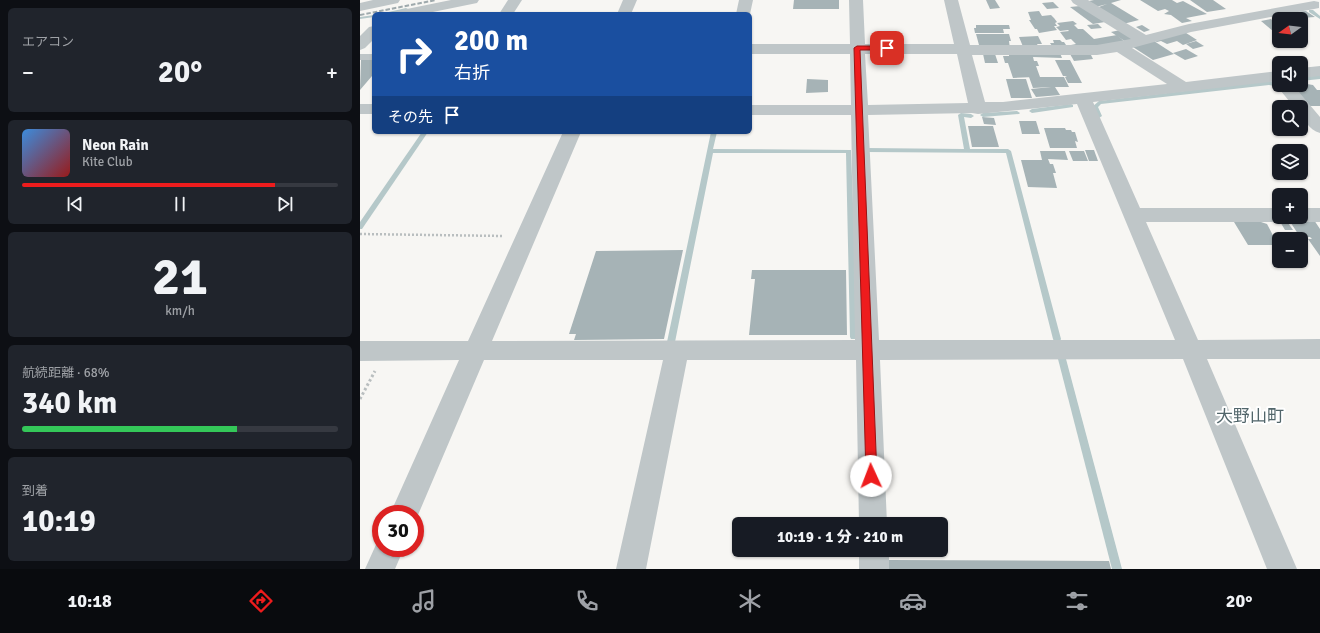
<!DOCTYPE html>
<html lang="ja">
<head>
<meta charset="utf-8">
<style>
  :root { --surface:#171b24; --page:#20242c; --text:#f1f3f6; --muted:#9ea1a6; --line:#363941; --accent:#ee1c1d }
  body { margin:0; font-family:Signika,"Noto Sans JP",sans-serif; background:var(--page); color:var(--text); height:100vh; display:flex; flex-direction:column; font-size:15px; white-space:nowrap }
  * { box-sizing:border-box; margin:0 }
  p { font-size:13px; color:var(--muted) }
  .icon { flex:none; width:22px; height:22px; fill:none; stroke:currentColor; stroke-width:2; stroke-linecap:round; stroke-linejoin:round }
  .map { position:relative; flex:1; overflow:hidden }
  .drawer { display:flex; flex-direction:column; gap:8px; padding:8px; background:#0d0f14; width:360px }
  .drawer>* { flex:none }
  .top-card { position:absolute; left:12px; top:12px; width:380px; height:122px; border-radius:6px; box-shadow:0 1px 3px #0004; background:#1a4fa0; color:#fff; overflow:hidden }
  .needle { width:26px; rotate:255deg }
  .fabs { position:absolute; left:912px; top:12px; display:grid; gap:8px }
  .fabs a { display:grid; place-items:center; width:36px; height:36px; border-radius:6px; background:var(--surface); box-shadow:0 1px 3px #0004; font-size:20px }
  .speed { position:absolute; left:12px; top:505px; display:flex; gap:8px; font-size:20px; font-weight:700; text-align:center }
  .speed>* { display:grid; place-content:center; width:52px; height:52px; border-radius:50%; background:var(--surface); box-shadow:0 1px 3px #0004; line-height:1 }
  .speed .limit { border:6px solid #d22; background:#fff; color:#111 }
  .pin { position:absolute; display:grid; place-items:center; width:34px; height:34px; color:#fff; margin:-17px; border-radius:8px; box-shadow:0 2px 6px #0006 }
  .me { position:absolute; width:44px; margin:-22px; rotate:358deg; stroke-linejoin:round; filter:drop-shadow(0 0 3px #0008) }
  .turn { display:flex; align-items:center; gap:14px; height:84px; padding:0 16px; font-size:18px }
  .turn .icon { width:52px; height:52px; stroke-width:2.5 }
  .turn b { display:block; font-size:28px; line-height:34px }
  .then { display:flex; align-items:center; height:38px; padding:0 16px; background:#0003; gap:8px; font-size:15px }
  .big { font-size:30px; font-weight:800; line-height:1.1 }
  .drawer .widget { flex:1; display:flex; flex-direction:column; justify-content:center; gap:6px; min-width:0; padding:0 14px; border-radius:6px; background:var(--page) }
  .drawer .dial { align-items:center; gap:0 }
  .dial b { font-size:52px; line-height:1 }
  .song { display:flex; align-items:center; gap:12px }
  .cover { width:48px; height:48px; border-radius:6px; background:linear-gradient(135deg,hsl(210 70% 55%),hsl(0 70% 35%)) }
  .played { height:4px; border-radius:2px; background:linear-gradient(90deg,var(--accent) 80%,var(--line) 80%) }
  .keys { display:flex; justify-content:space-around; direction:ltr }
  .heat { display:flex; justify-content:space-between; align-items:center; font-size:22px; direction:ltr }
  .charge { height:6px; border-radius:3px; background:linear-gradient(90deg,#34c759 68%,var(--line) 0) }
  .trip { position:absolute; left:372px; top:517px; width:216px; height:40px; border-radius:6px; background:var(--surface); box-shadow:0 1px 3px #0004; font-weight:800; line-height:40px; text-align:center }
  .dock { display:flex; height:64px; justify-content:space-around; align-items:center; background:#090b0e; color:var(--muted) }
  .dock .icon { width:28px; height:28px }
  .dock .selected { color:var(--accent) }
  .dock b { font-size:18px; color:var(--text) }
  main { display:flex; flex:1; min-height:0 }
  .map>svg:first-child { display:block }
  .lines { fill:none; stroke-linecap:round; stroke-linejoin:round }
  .stream { fill:#b5c8c9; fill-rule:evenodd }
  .building { fill:#a6b3b6 }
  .path-far1 { stroke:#b9bebf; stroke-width:2.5; stroke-dasharray:2 2; stroke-linecap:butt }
  .path { stroke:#b9bebf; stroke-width:3; stroke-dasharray:2.5 2.5; stroke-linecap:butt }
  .service { fill:#bfc6c8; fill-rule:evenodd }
  .minor { fill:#bfc6c8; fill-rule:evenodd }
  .rail { stroke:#9ea9ac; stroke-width:2; stroke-dasharray:4.5 2; stroke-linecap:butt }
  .route { fill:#ee1c1d; stroke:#9b1213 }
  .labels { text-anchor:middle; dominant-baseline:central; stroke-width:4; stroke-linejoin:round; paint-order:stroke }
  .quarter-label { font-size:17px; fill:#52666b; stroke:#fff }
</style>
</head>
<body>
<main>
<section class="drawer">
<div class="widget"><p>エアコン</p>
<div class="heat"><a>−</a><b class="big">20°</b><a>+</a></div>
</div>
<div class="widget">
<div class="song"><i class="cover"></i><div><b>Neon Rain</b><p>Kite Club</p></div></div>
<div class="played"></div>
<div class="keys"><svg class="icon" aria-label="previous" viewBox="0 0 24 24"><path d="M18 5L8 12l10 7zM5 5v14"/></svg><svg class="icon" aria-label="pause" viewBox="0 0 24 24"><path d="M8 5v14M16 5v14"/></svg><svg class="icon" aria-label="next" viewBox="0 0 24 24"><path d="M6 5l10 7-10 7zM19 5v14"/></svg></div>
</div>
<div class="widget dial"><b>21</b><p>km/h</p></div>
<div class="widget"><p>航続距離 · 68%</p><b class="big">340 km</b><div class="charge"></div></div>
<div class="widget"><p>到着</p><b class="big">10:19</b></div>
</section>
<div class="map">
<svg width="960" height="569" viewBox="0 0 960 569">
  <rect width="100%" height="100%" fill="#f7f6f3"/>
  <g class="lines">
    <!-- stream -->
    <g class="stream">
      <polygon points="46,8 48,9 48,10 28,14 20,14"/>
      <polygon points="949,10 953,10 960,16 960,19 949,12"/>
      <polygon points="14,15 14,17 0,19 0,17"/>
      <polygon points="960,75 960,79 941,81 941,77"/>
      <polygon points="909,81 919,84 916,86 909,85 741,104 738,107 742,116 739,118 736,116 732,107 739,101"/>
      <polygon points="711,104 713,105 713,107 672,113 669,111 672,109"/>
      <polygon points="657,111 660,113 659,114 623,117 620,115 623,113"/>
      <polygon points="601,113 611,114 614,116 611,118 604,117 610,149 648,149 651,151 701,339 700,341 694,341 693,339 646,153 506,152 503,150 506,148 604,149 598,115"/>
      <polygon points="62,132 68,132 2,229 0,229 0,222"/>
      <polygon points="351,132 357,132 353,149 491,150 498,337 497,339 491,339 490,337 486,153 353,153 315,342 314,344 311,345 308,344 307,342"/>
      <polygon points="702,356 705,357 706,359 762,569 752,569 698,359 699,357"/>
    </g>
  </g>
  <!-- building -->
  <g class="building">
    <polygon points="434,0 479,0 479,9 433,9"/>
    <polygon points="626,0 635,0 640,8 630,9"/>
    <polygon points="734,0 761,0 751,3 779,20 763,24 736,8 747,4 732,8 724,2"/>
    <polygon points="780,0 812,0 817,3 823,1 847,14 826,18 832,21 822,23 811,15 804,14 809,11 805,9 798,11"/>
    <polygon points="830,0 853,0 866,9 847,12"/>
    <polygon points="693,2 699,8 687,9 682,3"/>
    <polygon points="720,6 745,22 733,24 710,7"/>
    <polygon points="679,11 682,16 691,15 694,18 697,22 695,23 697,26 694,26 697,30 679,33 677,29 675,29 669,20 671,20 668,12"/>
    <polygon points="946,11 955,17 941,18 939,16 941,16 936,12"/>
    <polygon points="911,19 913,21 919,20 919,33 913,31 901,21"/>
    <polygon points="713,21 717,24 714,25 718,29 723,29 734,39 757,35 766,43 741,47 738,45 714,48 711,45 716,44 711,39 706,40 700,32 709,31 708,30 700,31 696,27 700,26 697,23"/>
    <polygon points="738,24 742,28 731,29 727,25"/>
    <polygon points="616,25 649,25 650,29 643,29 644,33 615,33 614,28 616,28"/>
    <polygon points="782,25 790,30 784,32 776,27"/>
    <polygon points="760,30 774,40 766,42 751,32"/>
    <polygon points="823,31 837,40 823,45 817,41 807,44 801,41 797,42 793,40"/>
    <polygon points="616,34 649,34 651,41 649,41 650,49 619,45"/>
    <polygon points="678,36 682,44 677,44 680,49 664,49 659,37"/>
    <polygon points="693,40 700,40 702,42 704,42 708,48 694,49 690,43 694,43"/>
    <polygon points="794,41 814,54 793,60 773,47"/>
    <polygon points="836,41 844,46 833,49 826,44"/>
    <polygon points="826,49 838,56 825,60 813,53"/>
    <polygon points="649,53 700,53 702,58 673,57 674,61 677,61 679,66 676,66 680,77 704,77 709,87 695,87 700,95 676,97 671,89 691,87 673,88 669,77 674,77 653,78 648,63 645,63 643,56 649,56"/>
    <polygon points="730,53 733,59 714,61 710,54"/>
    <polygon points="623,54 635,54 638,63 625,63"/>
    <polygon points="1,60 14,60 14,76 12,76 0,90"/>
    <polygon points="695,60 710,60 722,83 708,83 705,77 707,76 703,76"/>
    <polygon points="447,79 468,80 468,92 446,93"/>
    <polygon points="646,79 666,79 672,98 651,98"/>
    <polygon points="941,83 953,85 957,90 960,90 960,106 950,106 933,86 941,85"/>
    <polygon points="622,117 634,118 636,125 624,124"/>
    <polygon points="659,121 676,121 680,134 662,134"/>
    <polygon points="608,126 633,126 639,147 612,147"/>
    <polygon points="684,128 705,128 706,130 711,130 712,132 715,132 718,142 715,141 717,148 690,148"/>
    <polygon points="725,150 734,150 738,161 729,161"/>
    <polygon points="680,151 705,151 708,160 688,159 690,164 693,164 696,173 693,173 697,188 668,187 661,160 682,160"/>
    <polygon points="709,151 724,151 728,161 713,161"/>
    <polygon points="899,219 901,222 907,224 918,245 888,245 874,222"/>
    <polygon points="919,220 926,220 933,230 925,230"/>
    <polygon points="929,220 954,220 960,229 960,256 948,239 952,239 950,237 940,237"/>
    <polygon points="323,250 304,339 214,340 216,334 209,334 236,251"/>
    <polygon points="392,270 486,270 487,335 389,335 395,279 391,279"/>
    <polygon points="529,560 749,561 751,569 529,569"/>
  </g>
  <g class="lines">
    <!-- path-far1 -->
    <polyline class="path-far1" points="0,234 143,236"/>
    <!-- path -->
    <polyline class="path" points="0,399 15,371"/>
    <!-- service -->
    <rect class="service" x="0" y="54" width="14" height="6"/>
    <!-- minor -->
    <g class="minor">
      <polygon points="13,0 40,0 38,3 0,11 0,3"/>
      <polygon points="91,0 119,0 117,3 63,14 35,14 37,11"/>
      <polygon points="148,0 162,0 153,14 139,14"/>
      <polygon points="263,0 277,0 271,14 257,14"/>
      <polygon points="379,0 393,0 390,14 376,14"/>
      <path d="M489 0H503L505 44H594L584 0H598L610 45H737L771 39 713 3 711 0H728L786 35 829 24 954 1 959 2V8L954 9 831 32 772 48 826 82 919 71V81L733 102 780 208H919V217H928L926 220 919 222H786L838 340 960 339V359H847L937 569H907L823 359 520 360 527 524H499L496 360H327L286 569H256L303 360H124L55 522V514H30L99 360 0 361V341H108L203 132H221L132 341 495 340 491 115H390V105H491L490 54H390V44H490ZM757 52 807 84 643 102H625L612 55H737ZM505 54H597L608 103 508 105ZM717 104 815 340H519L508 115 612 113 618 114Z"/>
      <polygon points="14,26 14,39 5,48 0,50 0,36 9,27"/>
      <polygon points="960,66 960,76 941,78 941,68"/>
      <path d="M919 81V85H933L960 117V133C949 130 941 118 941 107H934L916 85Z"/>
      <rect x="0" y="104" width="14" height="10"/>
      <polygon points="941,208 960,208 960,222 941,222 934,220 932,217 941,217"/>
      <polygon points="21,537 21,548 44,548 35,569 5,569 19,538"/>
      <rect x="499" y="550" width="30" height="19"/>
    </g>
    <!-- rail -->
    <polyline class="rail" points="0,15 76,0"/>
  </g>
  <!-- route -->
  <polygon class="route" points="527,46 530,47 530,50 500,50 517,476 515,480 511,482 507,480 506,476 494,48 497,46"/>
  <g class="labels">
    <!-- quarter labels -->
    <g class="quarter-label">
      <text x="890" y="416">大野山町</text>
    </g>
  </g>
</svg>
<div class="fabs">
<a><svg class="needle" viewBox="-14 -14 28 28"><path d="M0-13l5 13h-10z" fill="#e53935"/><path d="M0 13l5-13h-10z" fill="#9ea1a6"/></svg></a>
<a><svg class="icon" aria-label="sound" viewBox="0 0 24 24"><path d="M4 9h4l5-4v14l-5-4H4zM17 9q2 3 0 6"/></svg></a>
<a><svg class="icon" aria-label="search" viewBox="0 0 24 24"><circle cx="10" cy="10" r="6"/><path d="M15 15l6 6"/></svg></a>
<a><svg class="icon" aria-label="layers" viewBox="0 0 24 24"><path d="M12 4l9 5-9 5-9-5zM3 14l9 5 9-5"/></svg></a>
<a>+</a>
<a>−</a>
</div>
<div class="speed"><div class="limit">30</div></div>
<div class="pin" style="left:527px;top:48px;background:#d93025"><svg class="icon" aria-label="arrive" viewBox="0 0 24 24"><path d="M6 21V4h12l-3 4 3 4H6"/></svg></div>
<svg class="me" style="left:511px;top:476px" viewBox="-20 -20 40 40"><circle r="19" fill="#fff"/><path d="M0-13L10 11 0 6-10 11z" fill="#ee1c1d"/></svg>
<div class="trip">10:19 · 1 分 · 210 m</div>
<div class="top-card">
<div class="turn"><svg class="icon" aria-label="right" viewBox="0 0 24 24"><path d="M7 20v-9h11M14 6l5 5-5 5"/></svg><div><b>200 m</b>右折</div></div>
<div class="then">その先<svg class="icon" aria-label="arrive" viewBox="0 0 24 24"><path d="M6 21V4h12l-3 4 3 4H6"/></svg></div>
</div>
</div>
</main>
<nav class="dock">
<b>10:18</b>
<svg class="icon selected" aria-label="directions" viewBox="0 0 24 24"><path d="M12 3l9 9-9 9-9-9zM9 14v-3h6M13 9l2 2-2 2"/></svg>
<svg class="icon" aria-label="music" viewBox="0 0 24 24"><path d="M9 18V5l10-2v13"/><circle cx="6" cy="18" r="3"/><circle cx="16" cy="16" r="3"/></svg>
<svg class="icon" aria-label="phone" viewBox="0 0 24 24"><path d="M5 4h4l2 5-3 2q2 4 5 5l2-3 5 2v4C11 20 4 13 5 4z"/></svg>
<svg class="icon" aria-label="climate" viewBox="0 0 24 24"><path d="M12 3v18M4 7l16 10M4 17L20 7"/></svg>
<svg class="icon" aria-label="car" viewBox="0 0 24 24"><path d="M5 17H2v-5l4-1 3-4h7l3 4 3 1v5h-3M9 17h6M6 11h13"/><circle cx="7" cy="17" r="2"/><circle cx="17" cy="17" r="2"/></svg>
<svg class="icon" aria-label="filters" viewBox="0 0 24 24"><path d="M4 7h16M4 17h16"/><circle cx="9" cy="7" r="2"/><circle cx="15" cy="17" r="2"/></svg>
<b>20°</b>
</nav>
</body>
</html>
